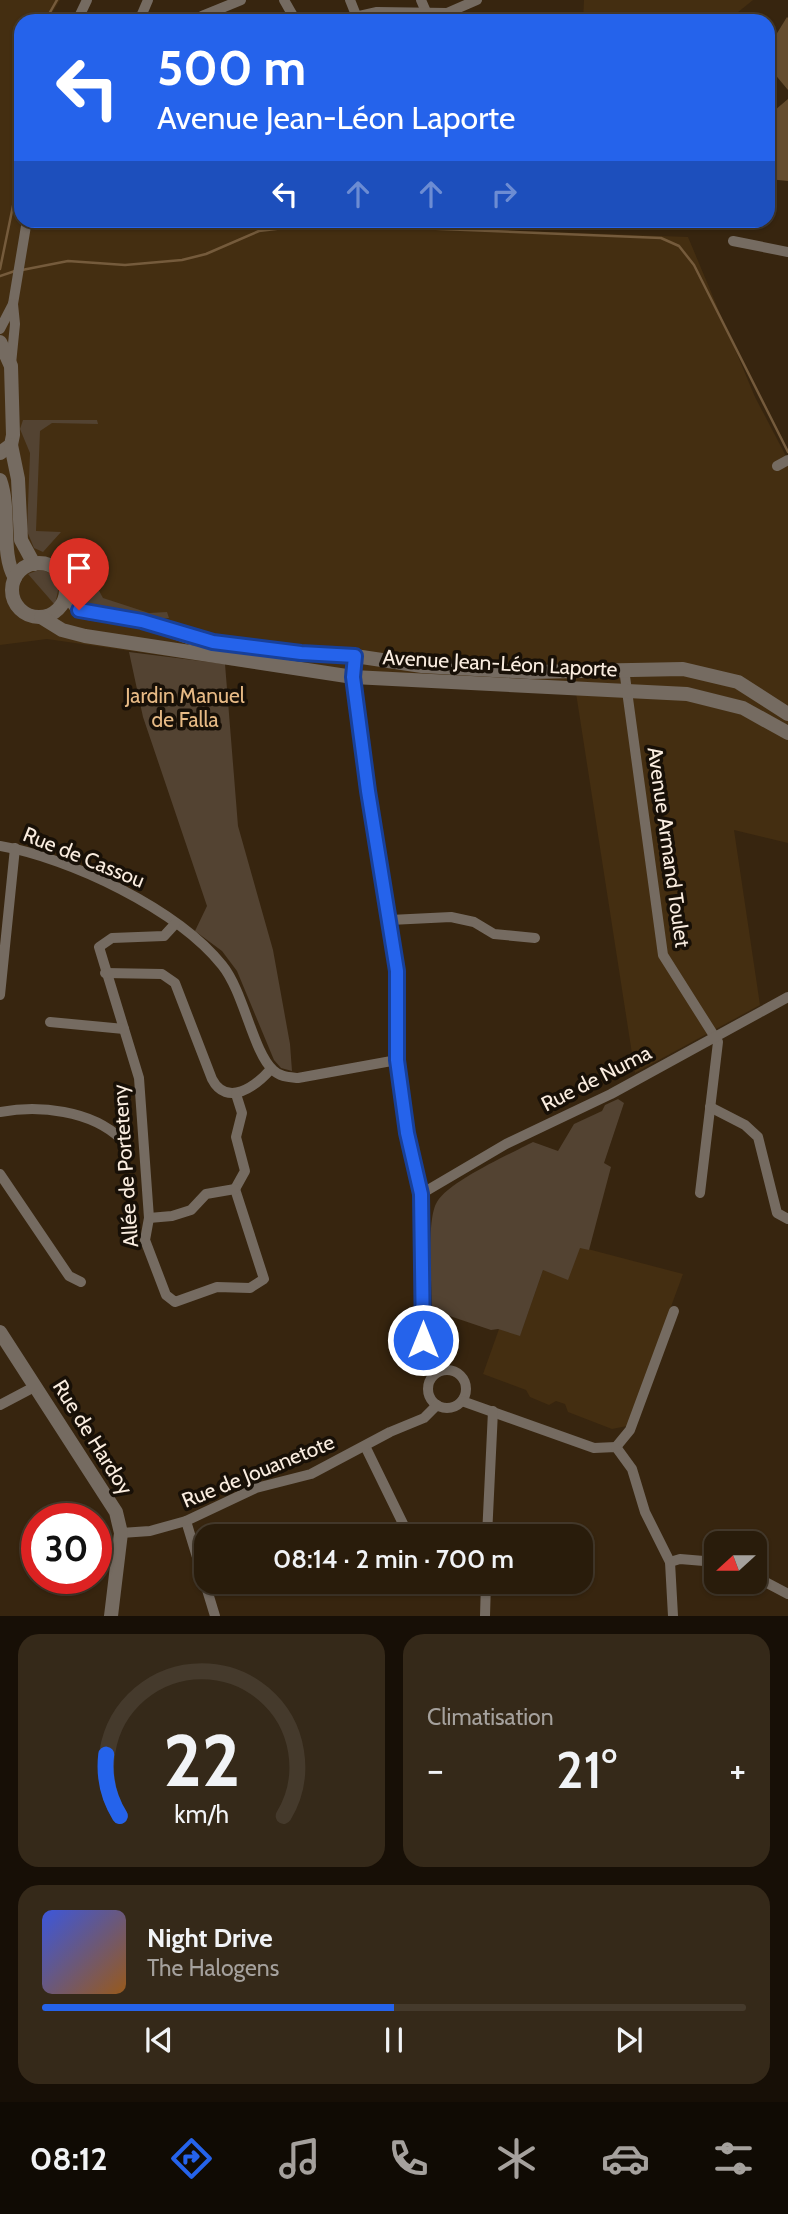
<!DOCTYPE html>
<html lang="fr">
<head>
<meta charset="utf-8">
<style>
  :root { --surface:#291c0b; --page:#352919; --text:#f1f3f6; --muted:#a5a19d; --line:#453a2c; --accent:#2563eb }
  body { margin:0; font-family:Cabin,sans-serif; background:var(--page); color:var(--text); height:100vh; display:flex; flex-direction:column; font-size:26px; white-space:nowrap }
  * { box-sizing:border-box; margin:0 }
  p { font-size:23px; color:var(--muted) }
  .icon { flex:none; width:38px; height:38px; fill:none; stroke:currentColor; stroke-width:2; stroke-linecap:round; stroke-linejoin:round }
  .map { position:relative; height:1616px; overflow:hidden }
  .drawer { display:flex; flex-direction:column; gap:18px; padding:18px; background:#170f06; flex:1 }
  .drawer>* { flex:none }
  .banner { position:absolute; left:14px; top:14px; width:761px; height:214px; border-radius:21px; box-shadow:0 2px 5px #0004,0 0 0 2px var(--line); background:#2563eb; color:#fff; overflow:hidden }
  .needle { width:46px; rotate:249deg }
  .buttons { position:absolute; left:704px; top:1531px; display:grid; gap:14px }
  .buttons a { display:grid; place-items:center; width:63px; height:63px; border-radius:14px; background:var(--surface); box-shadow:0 2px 5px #0004,0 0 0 2px var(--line); font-size:35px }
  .speed { position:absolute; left:21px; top:1503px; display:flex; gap:14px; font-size:35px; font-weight:700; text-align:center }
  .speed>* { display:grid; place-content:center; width:91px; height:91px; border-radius:50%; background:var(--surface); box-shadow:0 2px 5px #0004,0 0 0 2px var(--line); line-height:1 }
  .speed .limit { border:10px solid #d22; background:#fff; color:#111 }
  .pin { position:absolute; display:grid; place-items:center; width:60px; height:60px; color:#fff; margin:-72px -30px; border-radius:50% 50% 50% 0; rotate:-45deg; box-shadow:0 0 7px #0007 }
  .pin .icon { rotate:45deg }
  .me { position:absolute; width:77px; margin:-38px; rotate:0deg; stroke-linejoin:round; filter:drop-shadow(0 0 5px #0008) }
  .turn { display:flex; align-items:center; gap:24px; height:147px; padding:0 28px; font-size:32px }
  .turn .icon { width:91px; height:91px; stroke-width:2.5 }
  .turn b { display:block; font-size:49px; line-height:60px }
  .lanes { display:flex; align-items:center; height:66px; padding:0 28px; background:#0003; justify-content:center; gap:35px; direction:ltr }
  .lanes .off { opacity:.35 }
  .big { font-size:52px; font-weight:600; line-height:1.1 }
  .drawer .card { flex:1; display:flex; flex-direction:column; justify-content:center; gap:10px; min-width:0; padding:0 24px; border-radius:21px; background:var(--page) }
  .drawer .dial { align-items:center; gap:0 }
  .dial svg { height:182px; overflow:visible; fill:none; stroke:var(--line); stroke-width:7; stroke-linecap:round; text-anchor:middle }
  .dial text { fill:var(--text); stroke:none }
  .song { display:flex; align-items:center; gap:21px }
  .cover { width:84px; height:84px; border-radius:10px; background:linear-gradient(135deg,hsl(230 70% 55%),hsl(30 70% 35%)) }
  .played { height:7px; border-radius:4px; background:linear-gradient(90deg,var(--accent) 50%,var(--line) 50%) }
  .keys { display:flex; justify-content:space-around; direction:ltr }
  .heat { display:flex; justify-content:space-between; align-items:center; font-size:38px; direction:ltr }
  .drawer .tiles { flex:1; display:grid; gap:18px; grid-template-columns:1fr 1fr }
  .card:last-child { grid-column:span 2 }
  .trip { position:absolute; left:194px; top:1524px; width:399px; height:70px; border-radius:21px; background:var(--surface); box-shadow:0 2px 5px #0004,0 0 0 2px var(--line); font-weight:600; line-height:70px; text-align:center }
  .menu { display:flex; height:112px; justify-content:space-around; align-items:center; background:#100b04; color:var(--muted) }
  .menu .icon { width:49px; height:49px }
  .menu .selected { color:var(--accent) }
  .menu b { font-size:32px; color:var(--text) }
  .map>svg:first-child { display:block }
  .built { fill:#442e11 }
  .green { fill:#534332 }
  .forest { fill:#654c2d }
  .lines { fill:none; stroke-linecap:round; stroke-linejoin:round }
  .stream { stroke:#755b3c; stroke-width:2.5 }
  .minor { stroke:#756b61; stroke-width:10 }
  .tertiary { stroke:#756b61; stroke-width:14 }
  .route-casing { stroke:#184099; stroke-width:18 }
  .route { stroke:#2563eb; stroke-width:12 }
  .labels { text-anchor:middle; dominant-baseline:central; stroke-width:7; stroke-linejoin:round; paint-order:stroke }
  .street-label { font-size:21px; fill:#faede0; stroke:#181007 }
  .park-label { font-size:21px; fill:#e7ba85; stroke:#181007 }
</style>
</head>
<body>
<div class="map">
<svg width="788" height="1616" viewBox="0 0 788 1616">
  <rect width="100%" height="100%" fill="#37250f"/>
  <!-- built -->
  <g class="built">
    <polygon points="0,0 60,0 47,21 21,21 21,220 215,220 688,237 755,397 788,460 788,843 734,830 760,1005 635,1073 576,693 347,682 47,639 0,645"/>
    <polygon points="584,0 753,0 727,21 583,21"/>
    <polygon points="580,1247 683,1274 627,1426 612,1429 568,1412 565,1404 556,1401 549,1405 530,1397 526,1390 483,1374 499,1329 520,1335 543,1270"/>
  </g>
  <!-- green -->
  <g class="green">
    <polygon points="23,420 97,420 98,424 52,423 40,431 36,531 61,532 43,552 34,548 27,531 30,453 20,429"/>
    <polygon points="96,557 102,576 97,587 103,598 149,613 167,612 169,618 157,619 80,603 75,595 74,578"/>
    <polygon points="41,569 53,575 59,586 55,605 28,574"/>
    <polygon points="129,652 225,664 238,826 273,950 290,1044 292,1071 281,1068 274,1060 237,971 222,951 195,931 207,906 143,717"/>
    <path d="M618 1099 624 1103 604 1163 611 1167 589 1250 580 1248 568 1280 543 1270 520 1336 498 1329 491 1330 432 1310C432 1288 426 1219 437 1202 449 1181 510 1154 533 1142L558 1151 574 1124 602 1111 605 1105Z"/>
  </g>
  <!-- forest -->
  <g class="forest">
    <polygon points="787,17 788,18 788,90 768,66 771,43"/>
    <polygon points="788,99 788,181 768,179 768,116"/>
  </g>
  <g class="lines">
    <!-- stream -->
    <g class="stream">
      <polyline points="45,21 57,0"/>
      <polyline points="21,88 21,138"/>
      <polyline points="0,269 21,167"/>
      <polyline points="22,270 68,261 125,265 182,260 206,254 259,231 317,224 661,238 679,246 694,265 788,452"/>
      <polyline points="0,276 15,271"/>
    </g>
    <!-- minor -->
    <g class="minor">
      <polyline points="284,0 296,21"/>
      <polyline points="350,0 356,15"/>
      <polyline points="421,0 427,14"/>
      <polyline points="202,16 241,0"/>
      <polyline points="77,21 87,0"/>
      <polyline points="139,21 148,0"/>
      <polyline points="337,21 377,12 447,13 477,0"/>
      <polyline points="733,241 788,252"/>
      <polyline points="0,329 13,304 27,220"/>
      <polyline points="11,364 15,324 13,304"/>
      <polyline points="777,466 788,460"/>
      <polyline points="355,656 353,677 397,971 397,1060 402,1105 421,1194 423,1356 426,1366 436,1373"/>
      <polyline points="624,669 663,955 718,1042 700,1193"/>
      <path d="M0 846C70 858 177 909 222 965 244 992 253 1052 273 1070 280 1077 289 1077 298 1078L397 1060"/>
      <polyline points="390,920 451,917 474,922 494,934 535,938"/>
      <polyline points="175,924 164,936 112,938 99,947 139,1078 149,1218 145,1240 166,1295 175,1302 217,1287 250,1288 264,1279 235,1189"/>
      <path d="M105 973 162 974 175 983 212 1079C227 1108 256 1086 271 1069"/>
      <polyline points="0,995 15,848"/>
      <polyline points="50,1022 124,1029"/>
      <polyline points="710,1107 745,1125 758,1137 777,1213 788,1219"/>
      <path d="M0 1112C39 1105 91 1110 121 1139"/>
      <polyline points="0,1174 69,1276 81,1282"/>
      <polyline points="235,1189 245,1171 236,1137 242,1113 236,1094"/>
      <polyline points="421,1194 506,1144 611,1094 788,997"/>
      <polyline points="149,1218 172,1216 191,1210 206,1194 235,1189"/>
      <circle cx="447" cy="1389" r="19"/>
      <polyline points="462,1401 594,1448 616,1447 632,1469 645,1512 670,1562 673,1616"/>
      <polyline points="0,1405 36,1386"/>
      <polyline points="365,1446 409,1536"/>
      <polyline points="616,1447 630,1430 674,1311"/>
      <polyline points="186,1521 215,1616"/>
      <polyline points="487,1527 518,1529"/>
      <polyline points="121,1533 150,1531 186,1521 256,1488 311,1474 390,1432 424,1418 437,1405"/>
      <polyline points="487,1536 493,1411"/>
      <polyline points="670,1562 680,1559 716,1562"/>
      <polyline points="754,1576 788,1594"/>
      <polyline points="485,1616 486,1582"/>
    </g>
    <!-- tertiary -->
    <g class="tertiary">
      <polyline points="0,342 11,366 13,435 11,445 0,453"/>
      <polyline points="11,445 18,479 21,540 34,564"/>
      <path d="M0 480C11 510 0 554 15 578"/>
      <circle cx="39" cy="590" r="27"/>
      <polyline points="66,594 79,610 88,613 142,621 191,638 301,653 355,656 422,666 530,672 683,669 738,682 788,714"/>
      <polyline points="41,617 62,630 85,636 353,677 687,694 743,708 788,733"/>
      <polyline points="0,1332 116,1512 121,1533 111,1616"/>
    </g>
  </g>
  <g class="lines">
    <defs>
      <polyline id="route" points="79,610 142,621 213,642 301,653 355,656 353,677 368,791 397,971 397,1060 407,1133 421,1194 423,1340"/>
    </defs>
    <!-- route casing -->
    <use href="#route" class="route-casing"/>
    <!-- route -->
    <use href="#route" class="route"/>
  </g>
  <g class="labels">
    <!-- street labels -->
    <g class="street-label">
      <text transform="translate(500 663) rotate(3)">Avenue Jean-Léon Laporte</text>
      <text transform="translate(669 847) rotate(82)">Avenue Armand Toulet</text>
      <text transform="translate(84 857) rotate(22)">Rue de Cassou</text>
      <text transform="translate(596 1078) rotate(-27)">Rue de Numa</text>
      <text transform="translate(125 1166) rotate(-94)">Allée de Porteteny</text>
      <text transform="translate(93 1437) rotate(58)">Rue de Hardoy</text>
      <text transform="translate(258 1471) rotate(-22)">Rue de Jouanetote</text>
    </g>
    <!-- park labels -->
    <g class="park-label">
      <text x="185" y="695">Jardin Manuel<tspan x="185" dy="24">de Falla</tspan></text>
    </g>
  </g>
</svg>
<div class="buttons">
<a><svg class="needle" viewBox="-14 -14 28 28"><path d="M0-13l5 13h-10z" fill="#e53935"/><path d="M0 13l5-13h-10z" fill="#a5a19d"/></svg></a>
</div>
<div class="speed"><div class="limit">30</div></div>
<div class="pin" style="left:79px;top:610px;background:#d93025"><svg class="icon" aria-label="arrive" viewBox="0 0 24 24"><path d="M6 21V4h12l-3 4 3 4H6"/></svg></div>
<svg class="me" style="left:423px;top:1340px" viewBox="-20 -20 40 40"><circle r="17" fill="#2563eb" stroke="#fff" stroke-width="3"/><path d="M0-11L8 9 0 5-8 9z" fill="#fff"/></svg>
<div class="trip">08:14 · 2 min · 700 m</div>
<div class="banner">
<div class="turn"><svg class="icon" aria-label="left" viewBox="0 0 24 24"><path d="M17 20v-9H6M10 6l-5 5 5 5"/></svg><div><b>500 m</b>Avenue Jean-Léon Laporte</div></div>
<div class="lanes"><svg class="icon" aria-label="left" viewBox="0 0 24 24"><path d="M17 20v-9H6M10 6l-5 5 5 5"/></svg><svg class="icon off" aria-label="ahead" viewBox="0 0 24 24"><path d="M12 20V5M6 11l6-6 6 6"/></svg><svg class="icon off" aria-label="ahead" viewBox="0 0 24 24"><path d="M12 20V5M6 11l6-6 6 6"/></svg><svg class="icon off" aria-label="right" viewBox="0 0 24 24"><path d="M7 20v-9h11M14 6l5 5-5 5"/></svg></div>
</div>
</div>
<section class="drawer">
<div class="tiles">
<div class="card dial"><svg viewBox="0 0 100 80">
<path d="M14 69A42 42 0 1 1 86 69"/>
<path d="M14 69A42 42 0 0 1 8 42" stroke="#2563eb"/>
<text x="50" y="56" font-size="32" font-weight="700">22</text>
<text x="50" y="72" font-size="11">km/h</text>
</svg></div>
<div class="card"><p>Climatisation</p>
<div class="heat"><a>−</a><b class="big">21°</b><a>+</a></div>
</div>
<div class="card">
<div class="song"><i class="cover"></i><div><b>Night Drive</b><p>The Halogens</p></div></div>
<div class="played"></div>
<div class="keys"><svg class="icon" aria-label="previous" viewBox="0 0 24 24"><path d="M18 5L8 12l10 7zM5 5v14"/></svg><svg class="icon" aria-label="pause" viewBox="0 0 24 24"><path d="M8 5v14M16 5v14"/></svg><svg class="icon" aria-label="next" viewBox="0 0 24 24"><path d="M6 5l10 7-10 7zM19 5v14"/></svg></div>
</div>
</div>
</section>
<nav class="menu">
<b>08:12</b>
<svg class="icon selected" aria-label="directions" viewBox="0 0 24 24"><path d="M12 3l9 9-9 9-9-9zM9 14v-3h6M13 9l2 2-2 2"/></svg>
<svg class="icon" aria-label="music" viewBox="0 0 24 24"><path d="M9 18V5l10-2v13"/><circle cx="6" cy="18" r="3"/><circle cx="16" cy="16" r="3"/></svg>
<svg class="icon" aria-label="phone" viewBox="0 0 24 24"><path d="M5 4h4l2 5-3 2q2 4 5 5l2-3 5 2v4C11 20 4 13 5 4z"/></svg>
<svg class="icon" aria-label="climate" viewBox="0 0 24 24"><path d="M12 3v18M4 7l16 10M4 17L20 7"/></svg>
<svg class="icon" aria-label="car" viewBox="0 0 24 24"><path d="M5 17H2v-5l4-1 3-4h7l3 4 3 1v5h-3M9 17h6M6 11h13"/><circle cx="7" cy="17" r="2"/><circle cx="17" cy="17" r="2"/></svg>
<svg class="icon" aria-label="filters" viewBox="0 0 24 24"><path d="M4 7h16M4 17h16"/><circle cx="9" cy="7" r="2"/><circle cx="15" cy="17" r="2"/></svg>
</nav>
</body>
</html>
